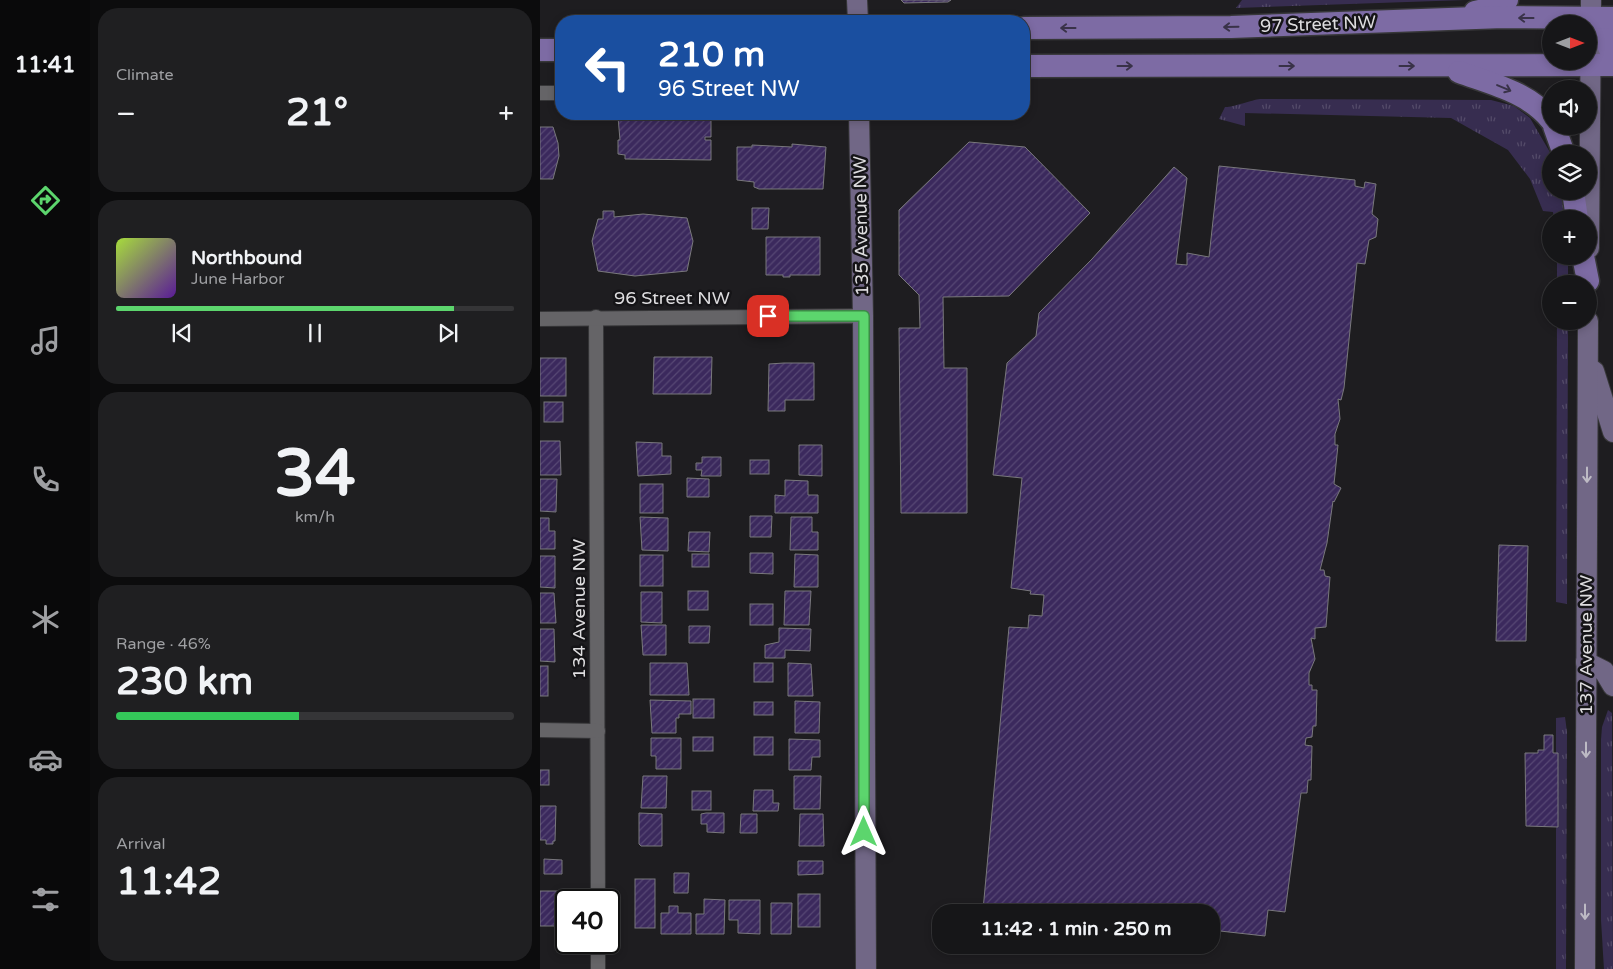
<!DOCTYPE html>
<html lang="en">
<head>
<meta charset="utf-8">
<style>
  :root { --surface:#161618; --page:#1f1f21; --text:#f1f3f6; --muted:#9e9fa2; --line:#353537; --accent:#5cd56d }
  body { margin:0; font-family:"Varela Round",sans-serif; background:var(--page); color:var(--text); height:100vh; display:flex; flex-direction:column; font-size:19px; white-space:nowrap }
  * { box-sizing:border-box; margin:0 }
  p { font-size:16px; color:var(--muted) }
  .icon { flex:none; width:28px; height:28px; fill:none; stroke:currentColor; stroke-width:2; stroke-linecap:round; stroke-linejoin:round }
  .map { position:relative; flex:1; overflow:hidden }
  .drawer { display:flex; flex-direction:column; gap:8px; padding:8px; background:#0c0c0d; width:450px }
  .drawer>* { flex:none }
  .banner { position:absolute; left:15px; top:15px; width:475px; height:105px; border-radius:20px; box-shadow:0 2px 8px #0003,0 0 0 1px var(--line); background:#1a4fa0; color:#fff; overflow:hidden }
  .needle { width:32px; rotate:90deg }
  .fabs { position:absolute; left:1002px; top:15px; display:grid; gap:10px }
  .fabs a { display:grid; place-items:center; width:55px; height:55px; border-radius:50%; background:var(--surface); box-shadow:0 2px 8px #0003,0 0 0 1px var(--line); font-size:25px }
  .speed { position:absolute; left:15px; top:889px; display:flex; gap:10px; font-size:25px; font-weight:700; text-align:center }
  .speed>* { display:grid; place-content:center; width:65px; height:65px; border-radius:50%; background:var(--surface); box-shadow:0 2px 8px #0003,0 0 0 1px var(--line); line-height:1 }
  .speed .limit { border:2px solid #111; border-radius:8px; background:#fff; color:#111 }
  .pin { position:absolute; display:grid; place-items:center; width:42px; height:42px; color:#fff; margin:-21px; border-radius:10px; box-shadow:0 2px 8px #0006 }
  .me { position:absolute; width:55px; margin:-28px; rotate:0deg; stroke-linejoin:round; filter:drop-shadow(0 0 4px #0008) }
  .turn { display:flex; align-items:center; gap:18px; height:105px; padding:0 20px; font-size:22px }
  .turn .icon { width:65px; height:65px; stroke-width:2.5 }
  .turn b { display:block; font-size:35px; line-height:42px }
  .big { font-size:38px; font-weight:700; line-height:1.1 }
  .drawer .tile { flex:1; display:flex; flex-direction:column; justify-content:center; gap:8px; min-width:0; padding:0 18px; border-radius:20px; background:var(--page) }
  .drawer .dial { align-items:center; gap:0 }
  .dial b { font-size:65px; line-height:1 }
  .song { display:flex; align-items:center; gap:15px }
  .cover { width:60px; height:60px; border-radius:8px; background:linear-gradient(135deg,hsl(80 70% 55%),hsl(270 70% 35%)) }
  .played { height:5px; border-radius:2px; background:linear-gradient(90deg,var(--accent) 85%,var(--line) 85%) }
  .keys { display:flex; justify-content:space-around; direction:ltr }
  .heat { display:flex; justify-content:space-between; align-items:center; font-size:28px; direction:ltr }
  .charge { height:8px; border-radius:4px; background:linear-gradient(90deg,#34c759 46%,var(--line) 0) }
  .trip { position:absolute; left:392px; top:904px; width:288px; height:50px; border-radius:20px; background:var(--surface); box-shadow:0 2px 8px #0003,0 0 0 1px var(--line); font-weight:700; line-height:50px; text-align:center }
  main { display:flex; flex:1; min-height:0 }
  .menu { display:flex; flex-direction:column; width:90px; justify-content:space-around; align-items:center; background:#09090a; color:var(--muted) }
  .menu .icon { width:35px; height:35px }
  .menu .active { color:var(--accent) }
  .menu b { font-size:22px; color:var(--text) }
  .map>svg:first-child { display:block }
  .grass { fill:url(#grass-tufts) }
  .building { fill:url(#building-hatch); stroke:#79787c }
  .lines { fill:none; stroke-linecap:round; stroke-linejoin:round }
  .street-casing { stroke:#373739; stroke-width:16 }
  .secondary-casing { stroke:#373739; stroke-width:22 }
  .primary-casing { stroke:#373739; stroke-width:25 }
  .street { stroke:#656467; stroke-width:14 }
  .secondary { stroke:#716786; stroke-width:20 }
  .primary { stroke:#7d6ba4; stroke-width:22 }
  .oneway { stroke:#393248 }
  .oneway2 { stroke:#bdbac4 }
  .route-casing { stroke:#3c8a47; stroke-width:12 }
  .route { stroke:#5cd56d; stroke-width:9 }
  .labels { text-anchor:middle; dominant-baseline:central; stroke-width:5; stroke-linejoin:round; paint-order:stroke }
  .street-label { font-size:18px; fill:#dedddf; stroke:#151417 }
</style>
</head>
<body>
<main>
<nav class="menu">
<b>11:41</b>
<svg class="icon active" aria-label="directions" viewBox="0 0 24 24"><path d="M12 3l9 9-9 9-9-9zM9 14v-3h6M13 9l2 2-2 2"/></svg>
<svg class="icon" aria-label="music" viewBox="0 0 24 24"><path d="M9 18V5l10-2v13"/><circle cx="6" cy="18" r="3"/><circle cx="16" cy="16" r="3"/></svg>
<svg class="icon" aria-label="phone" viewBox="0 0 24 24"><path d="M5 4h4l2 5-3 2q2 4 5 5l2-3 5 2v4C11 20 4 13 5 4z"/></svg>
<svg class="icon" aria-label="climate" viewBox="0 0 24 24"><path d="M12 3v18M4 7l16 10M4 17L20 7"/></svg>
<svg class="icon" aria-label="car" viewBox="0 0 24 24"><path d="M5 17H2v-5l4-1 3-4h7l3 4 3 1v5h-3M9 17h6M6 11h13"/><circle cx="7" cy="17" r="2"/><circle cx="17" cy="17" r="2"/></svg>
<svg class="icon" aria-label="filters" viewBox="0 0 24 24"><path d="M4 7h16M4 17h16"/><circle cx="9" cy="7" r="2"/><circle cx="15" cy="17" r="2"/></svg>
</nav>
<section class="drawer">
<div class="tile"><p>Climate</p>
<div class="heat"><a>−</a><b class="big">21°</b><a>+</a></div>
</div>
<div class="tile">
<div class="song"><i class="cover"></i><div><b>Northbound</b><p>June Harbor</p></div></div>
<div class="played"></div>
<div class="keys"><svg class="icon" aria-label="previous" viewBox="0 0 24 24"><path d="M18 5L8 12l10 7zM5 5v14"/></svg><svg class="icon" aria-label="pause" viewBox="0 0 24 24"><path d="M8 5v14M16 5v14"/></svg><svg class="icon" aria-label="next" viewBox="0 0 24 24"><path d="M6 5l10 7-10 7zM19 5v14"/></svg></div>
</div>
<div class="tile dial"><b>34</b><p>km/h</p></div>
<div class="tile"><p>Range · 46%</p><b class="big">230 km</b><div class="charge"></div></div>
<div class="tile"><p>Arrival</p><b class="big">11:42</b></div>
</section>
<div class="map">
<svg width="1073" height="969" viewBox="0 0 1073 969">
  <defs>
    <pattern id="grass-tufts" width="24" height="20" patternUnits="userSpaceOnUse" patternTransform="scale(1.25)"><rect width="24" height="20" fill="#372d50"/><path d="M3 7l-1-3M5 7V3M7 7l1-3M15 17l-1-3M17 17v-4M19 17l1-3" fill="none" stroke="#544b69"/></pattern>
    <pattern id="building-hatch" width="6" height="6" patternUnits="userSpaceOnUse" patternTransform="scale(1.25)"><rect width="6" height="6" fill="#3b295d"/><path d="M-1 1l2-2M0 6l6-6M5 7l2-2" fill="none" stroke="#574874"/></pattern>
  </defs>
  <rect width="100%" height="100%" fill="#1e1d20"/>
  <!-- grass -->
  <g class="grass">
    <polygon points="702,0 925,0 696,8"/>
    <path d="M720 99 951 100 974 106 990 118 1011 154V191H1021L1026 219H1014L1013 212 1003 211 990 179 968 150 911 118 705 113V126L679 119 685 107C690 108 712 100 720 99Z"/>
    <rect x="1017" y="256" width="11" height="28"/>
    <polygon points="1017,321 1028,321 1027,604 1016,602"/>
    <polygon points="1068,710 1072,713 1073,969 1064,969 1061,920 1061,740 1062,727"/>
    <polygon points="1025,717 1027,732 1026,969 1016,969 1016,718"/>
  </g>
  <!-- building -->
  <g class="building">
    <polygon points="361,0 411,0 408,2 364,3"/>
    <polygon points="153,114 171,114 171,137 165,137 165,140 171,140 171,160 85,159 85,155 78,154 78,140 80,140 78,117 152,118"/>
    <polygon points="0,127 13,127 18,143 19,156 13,179 0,179"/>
    <polygon points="429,142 485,147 550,213 469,296 403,297 404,368 427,368 427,513 361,513 359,328 380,328 379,295 359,275 359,210"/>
    <polygon points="252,144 286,147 283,189 219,189 214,187 214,182 197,180 197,147 212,147 212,145 252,147"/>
    <polygon points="679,166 815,180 815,186 824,188 825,182 836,184 832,214 838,219 836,237 829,240 825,264 817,263 804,388 801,400 798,399 800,419 795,434 795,445 798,445 794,484 801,488 794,502 793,501 787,543 780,570 784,570 785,576 790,577 786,627 775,628 775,639 771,638 775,659 769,673 769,685 772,685 772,690 777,690 776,726 773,726 772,737 766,738 765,745 772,746 771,780 768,780 767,793 761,793 745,912 728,910 725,936 671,930 671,912 461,912 443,910 469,627 488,628 489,615 502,616 504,595 490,594 491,591 471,588 482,478 453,475 467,363 496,336 499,313 552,259 634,167 647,178 636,264 647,265 647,253 669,257"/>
    <polygon points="212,208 229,208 228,229 212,229"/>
    <polygon points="63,211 74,211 74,217 103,214 147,218 153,241 147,271 95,276 58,271 52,241 58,219 63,219"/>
    <polygon points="226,237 280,237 280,275 250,275 250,277 243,277 243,275 226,275"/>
    <polygon points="114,357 172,357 171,394 113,394"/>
    <rect x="0" y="358" width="26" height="38"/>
    <polygon points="244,363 274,363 274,400 245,400 245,411 228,411 229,364"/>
    <rect x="4" y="402" width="19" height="20"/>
    <polygon points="0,441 20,441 21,475 0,475"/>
    <polygon points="96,442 122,443 122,456 131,456 131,474 98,476"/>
    <polygon points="259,445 282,445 282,476 259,475"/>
    <polygon points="162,457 181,457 181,476 161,476 162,470 156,470 156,463 162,463"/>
    <rect x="210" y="460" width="19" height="14"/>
    <polygon points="147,478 169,479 169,497 147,497"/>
    <polygon points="0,479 17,479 16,512 0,511"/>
    <polygon points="245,480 268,481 268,495 278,495 278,513 235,513 235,495 245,496"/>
    <rect x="100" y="484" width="23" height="29"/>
    <polygon points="210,516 232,516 231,537 210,537"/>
    <polygon points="100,517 128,518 128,551 102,550"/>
    <polygon points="251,517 272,517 272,532 278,532 278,550 250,550"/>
    <polygon points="0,518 9,518 9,531 15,531 15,549 0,549"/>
    <polygon points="149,532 170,532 169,552 148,551"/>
    <polygon points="959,545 988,546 986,641 956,641"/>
    <polygon points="210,553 233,553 233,574 210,573"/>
    <rect x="152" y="554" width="17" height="13"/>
    <polygon points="255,554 278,555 278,587 254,587"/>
    <rect x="100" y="555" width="23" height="31"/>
    <polygon points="0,556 15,556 15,588 0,587"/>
    <rect x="148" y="591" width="20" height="19"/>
    <polygon points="245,591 271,591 269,625 244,625"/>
    <polygon points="101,592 122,592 122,623 101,622"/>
    <polygon points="0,593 14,593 16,623 0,623"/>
    <rect x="210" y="604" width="23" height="21"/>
    <polygon points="101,625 126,625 126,655 103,655"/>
    <polygon points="149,626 170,626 169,643 149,643"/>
    <polygon points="239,628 271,629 270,651 245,650 245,658 225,658 225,645 239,642"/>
    <polygon points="0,629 14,629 15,662 0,661"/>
    <polygon points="110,663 147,663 149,695 110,695"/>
    <rect x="214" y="663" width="19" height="19"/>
    <polygon points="248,663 271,664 273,696 248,696"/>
    <rect x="0" y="666" width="8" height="30"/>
    <rect x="153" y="699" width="21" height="19"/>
    <polygon points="110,700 151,701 151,714 139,714 139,718 136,718 136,733 112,733"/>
    <polygon points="255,701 280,702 279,733 255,733"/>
    <rect x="214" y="702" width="19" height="13"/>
    <polygon points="1004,735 1013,735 1013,753 1018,753 1018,827 986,826 985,753 998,753 998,750 1004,750"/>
    <rect x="153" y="737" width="20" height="14"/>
    <rect x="214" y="737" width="19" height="18"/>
    <polygon points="111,738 141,738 141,769 116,769 116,756 111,756"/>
    <polygon points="249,739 280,740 280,757 272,757 271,770 249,770"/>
    <rect x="0" y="770" width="9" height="15"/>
    <polygon points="103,776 127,776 126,808 101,808"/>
    <polygon points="254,776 281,776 280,809 254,809"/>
    <polygon points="214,790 233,790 233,803 239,803 238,811 213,811"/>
    <rect x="152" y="791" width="19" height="19"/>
    <polygon points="0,806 16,806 15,841 13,841 13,844 6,844 6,840 0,840"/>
    <polygon points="99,813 122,814 122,846 101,846 99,844"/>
    <polygon points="166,813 184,813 184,833 167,832 167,824 161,824 161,814"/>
    <polygon points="201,814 217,814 217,833 200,833"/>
    <polygon points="260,814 283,814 284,846 259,846"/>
    <polygon points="4,859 22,860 22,874 4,874"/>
    <polygon points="258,861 283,861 283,874 258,875"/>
    <polygon points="134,873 149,873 148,893 134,893"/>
    <rect x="95" y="879" width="20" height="49"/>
    <polygon points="0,891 23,891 22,926 0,926"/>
    <rect x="258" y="894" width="22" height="33"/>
    <polygon points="164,899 185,900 184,934 156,934 156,914 164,914"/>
    <polygon points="189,900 220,900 220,934 198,933 198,920 189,920"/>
    <polygon points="231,903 252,903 251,934 231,934"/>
    <polygon points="129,906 138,906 138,913 151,913 151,934 121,934 121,913 129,913"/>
  </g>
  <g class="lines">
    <defs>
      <g id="street">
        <polyline points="0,93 21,93"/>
        <polyline points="56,317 58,900"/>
        <polyline points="0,319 323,316"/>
        <polyline points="0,730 58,731"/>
        <polyline points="58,942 58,969"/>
      </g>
      <g id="secondary">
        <polyline points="317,0 318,21"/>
        <polyline points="319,114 323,316 326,969"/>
        <polyline points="1049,248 1051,0"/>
        <polyline points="1054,371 1073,432"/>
        <polyline points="1046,662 1064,671 1073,686"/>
        <polyline points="1045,969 1048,321"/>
      </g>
      <g id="primary">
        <polyline points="935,12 948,9 967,0"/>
        <polyline points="1052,18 1061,29 1073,56"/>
        <polyline points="484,28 691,27 963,17 1073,18"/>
        <polyline points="0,50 21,50"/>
        <polyline points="484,66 1073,65"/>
        <path d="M919 72C952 84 988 92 1011 120"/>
        <polyline points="1014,126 1024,154"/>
        <polyline points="1033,191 1037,219"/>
        <polyline points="1043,256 1048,281"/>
      </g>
    </defs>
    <!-- street casing -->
    <use href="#street" class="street-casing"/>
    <!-- secondary casing -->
    <use href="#secondary" class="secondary-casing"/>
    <!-- primary casing -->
    <use href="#primary" class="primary-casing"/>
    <!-- street -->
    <use href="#street" class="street"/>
    <!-- secondary -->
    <use href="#secondary" class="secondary"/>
    <!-- primary -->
    <use href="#primary" class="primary"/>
  </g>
  <!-- one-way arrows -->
  <defs><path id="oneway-shaft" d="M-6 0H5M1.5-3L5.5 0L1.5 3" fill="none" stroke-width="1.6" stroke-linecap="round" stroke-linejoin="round" transform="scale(1.25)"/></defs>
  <g class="oneway">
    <use href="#oneway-shaft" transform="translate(986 18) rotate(-180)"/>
    <use href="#oneway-shaft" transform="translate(691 27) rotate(179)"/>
    <use href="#oneway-shaft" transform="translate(528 28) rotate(-180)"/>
    <use href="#oneway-shaft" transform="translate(585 66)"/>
    <use href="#oneway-shaft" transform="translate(747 66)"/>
    <use href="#oneway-shaft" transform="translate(867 66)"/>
    <use href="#oneway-shaft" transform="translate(964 88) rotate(23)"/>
  </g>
  <g class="oneway2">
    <use href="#oneway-shaft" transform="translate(1047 475) rotate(90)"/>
    <use href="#oneway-shaft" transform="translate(1046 750) rotate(90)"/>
    <use href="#oneway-shaft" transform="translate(1045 912) rotate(90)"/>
  </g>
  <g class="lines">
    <defs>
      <polyline id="route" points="228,316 324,316 324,832"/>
    </defs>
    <!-- route casing -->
    <use href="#route" class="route-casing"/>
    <!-- route -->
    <use href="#route" class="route"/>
  </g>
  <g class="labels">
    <!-- street labels -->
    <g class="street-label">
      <text transform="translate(778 24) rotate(-2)">97 Street NW</text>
      <text transform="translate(321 226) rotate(-91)">135 Avenue NW</text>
      <text x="132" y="298">96 Street NW</text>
      <text transform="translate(39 609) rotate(-90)">134 Avenue NW</text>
      <text transform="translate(1046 645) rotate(-90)">137 Avenue NW</text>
    </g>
  </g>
</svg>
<div class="fabs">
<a><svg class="needle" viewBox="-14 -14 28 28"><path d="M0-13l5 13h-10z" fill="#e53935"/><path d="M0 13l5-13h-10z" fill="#9e9fa2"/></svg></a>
<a><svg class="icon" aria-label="sound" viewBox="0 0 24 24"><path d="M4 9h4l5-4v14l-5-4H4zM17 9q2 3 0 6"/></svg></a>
<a><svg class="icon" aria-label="layers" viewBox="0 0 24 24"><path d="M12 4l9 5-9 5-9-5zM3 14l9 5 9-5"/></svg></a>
<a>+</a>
<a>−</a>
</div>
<div class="speed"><div class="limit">40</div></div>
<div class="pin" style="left:228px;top:316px;background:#d93025"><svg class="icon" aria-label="arrive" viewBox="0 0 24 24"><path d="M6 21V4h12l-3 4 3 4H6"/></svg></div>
<svg class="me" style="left:324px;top:832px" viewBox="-20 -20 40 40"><path d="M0-17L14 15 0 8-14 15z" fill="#5cd56d" stroke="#fff" stroke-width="4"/></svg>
<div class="trip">11:42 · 1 min · 250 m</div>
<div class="banner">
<div class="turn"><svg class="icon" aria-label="left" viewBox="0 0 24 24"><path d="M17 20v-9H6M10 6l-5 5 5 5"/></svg><div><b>210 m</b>96 Street NW</div></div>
</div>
</div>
</main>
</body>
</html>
